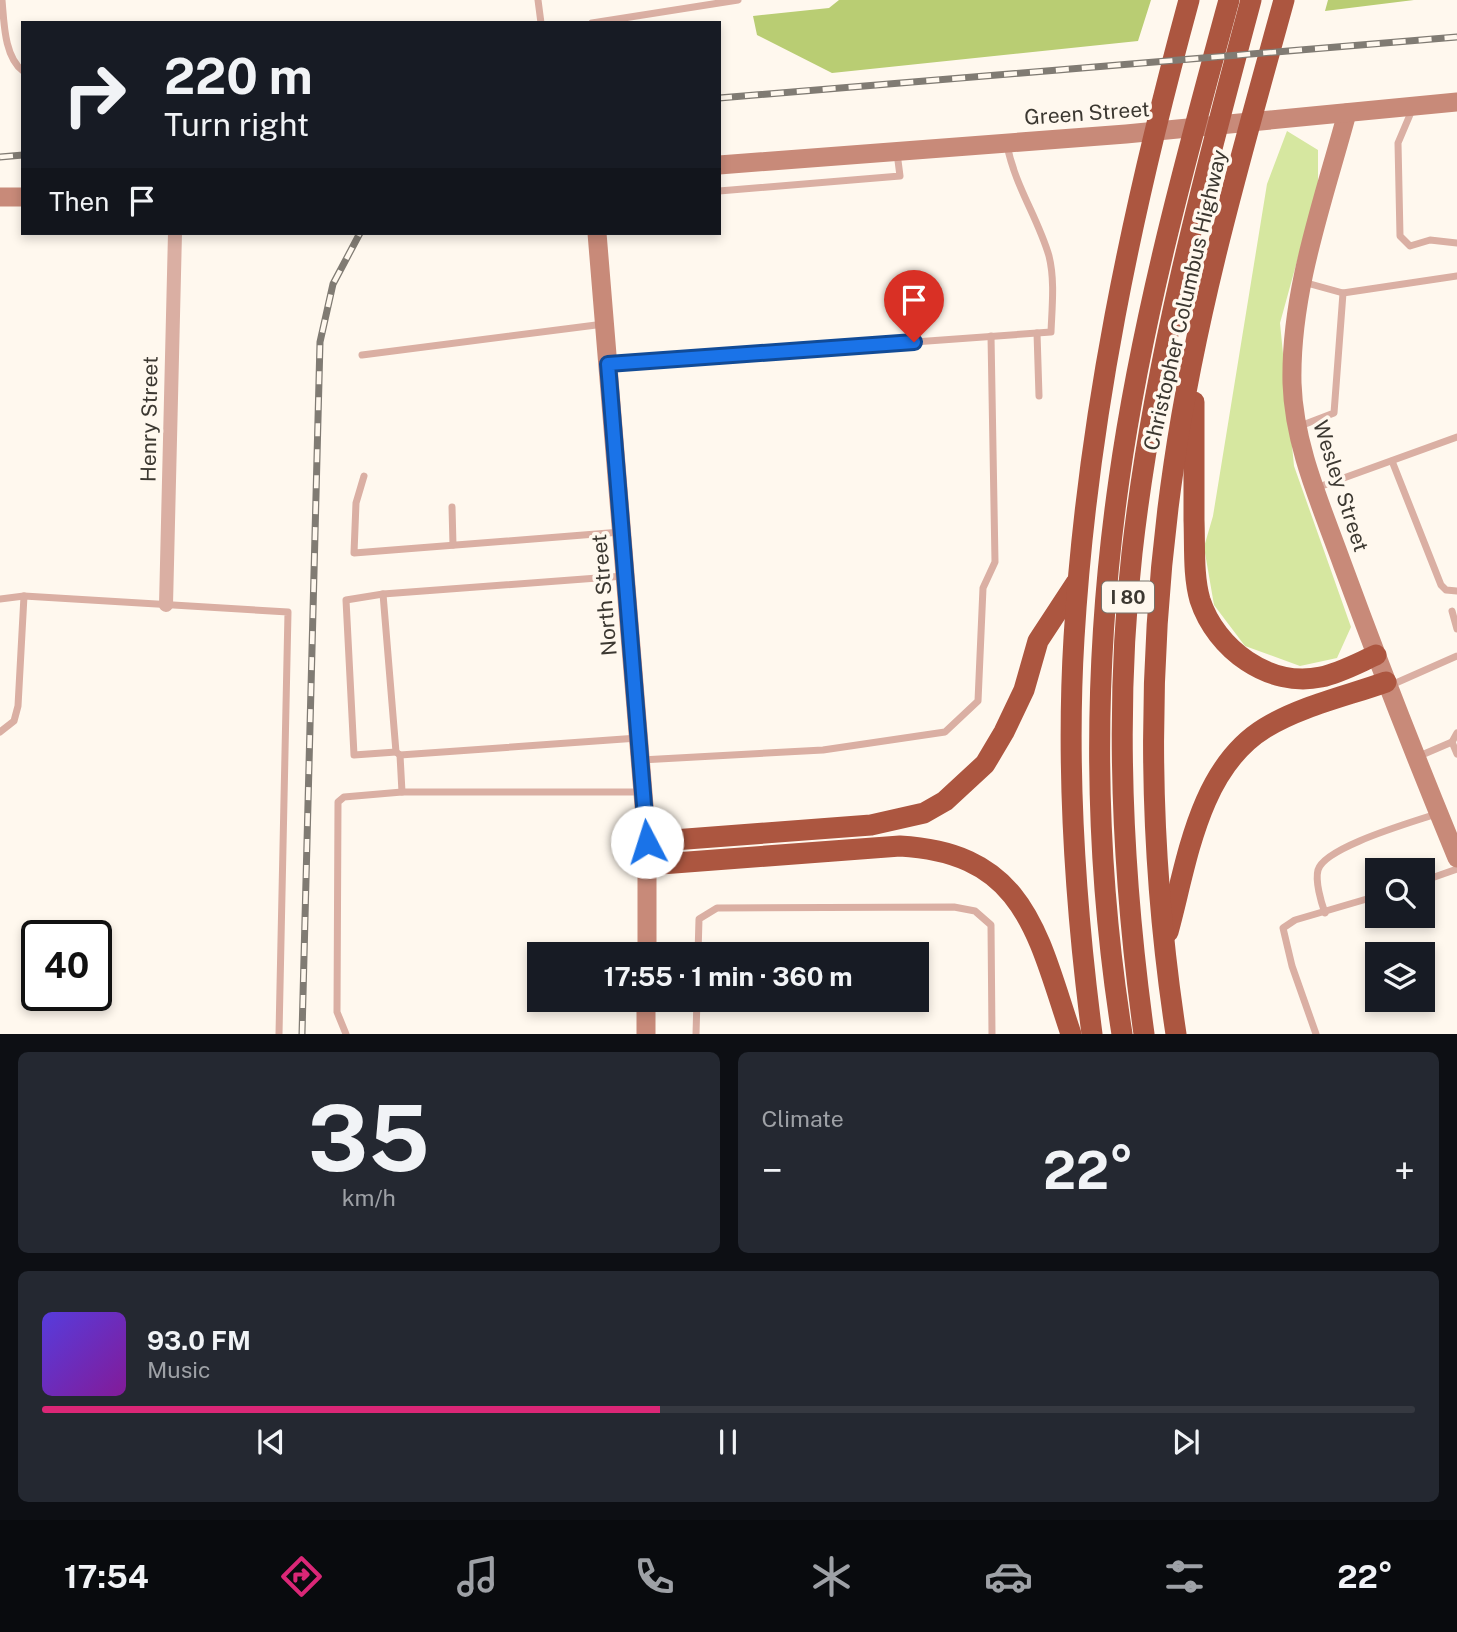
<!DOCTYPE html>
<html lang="en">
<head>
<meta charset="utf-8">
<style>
  :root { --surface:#171b24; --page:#242831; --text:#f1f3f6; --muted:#9ea1a6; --line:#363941; --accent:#db2777 }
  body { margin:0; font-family:"Public Sans",sans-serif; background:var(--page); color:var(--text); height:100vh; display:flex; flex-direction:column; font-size:26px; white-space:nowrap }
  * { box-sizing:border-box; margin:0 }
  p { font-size:23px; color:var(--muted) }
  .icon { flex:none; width:38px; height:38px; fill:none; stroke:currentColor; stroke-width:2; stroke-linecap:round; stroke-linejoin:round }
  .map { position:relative; height:1034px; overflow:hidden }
  .sheet { display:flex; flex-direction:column; gap:18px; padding:18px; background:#0d0f14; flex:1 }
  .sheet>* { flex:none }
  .hud { position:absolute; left:21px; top:21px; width:700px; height:214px; border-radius:0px; box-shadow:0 4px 10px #0003; background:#171b24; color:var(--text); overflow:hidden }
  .buttons { position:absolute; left:1365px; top:858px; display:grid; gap:14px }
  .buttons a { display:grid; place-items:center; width:70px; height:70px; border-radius:0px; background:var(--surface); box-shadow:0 4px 10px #0003; font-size:35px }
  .speed { position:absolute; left:21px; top:920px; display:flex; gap:14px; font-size:35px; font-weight:700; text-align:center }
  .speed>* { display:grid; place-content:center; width:91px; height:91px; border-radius:50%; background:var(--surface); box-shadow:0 4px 10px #0003; line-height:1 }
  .speed .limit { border:4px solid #111; border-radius:10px; background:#fff; color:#111 }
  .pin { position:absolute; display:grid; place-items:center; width:60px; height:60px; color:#fff; margin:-72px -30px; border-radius:50% 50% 50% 0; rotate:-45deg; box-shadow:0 0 7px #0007 }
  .pin .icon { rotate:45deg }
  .me { position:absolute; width:77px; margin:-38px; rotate:355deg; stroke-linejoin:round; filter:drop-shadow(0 0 5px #0008) }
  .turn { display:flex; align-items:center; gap:24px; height:147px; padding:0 28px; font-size:32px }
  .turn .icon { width:91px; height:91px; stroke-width:2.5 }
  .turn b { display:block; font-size:49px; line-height:60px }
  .then { display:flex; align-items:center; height:66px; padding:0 28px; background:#0003; gap:14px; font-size:26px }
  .big { font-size:52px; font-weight:700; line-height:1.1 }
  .sheet .tile { flex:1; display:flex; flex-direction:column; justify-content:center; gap:10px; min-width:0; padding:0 24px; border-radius:10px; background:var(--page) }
  .sheet .dial { align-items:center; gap:0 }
  .dial b { font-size:91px; line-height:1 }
  .song { display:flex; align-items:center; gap:21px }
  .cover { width:84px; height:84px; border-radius:10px; background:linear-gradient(135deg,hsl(250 70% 55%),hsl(290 70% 35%)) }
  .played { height:7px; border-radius:4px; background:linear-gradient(90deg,var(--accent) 45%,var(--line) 45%) }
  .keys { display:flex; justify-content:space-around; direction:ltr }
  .heat { display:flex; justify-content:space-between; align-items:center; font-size:38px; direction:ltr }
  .sheet .tiles { flex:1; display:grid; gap:18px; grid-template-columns:1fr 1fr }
  .tile:last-child { grid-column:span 2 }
  .trip { position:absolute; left:527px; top:942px; width:402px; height:70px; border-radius:0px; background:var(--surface); box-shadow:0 4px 10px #0003; font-weight:700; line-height:70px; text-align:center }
  .tabs { display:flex; height:112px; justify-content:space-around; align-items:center; background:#090b0e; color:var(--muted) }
  .tabs .icon { width:49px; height:49px }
  .tabs .selected { color:var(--accent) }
  .tabs b { font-size:32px; color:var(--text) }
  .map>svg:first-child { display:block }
  .green { fill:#d6e7a0 }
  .forest { fill:#b9cd73 }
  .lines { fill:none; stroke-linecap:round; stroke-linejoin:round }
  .lane { stroke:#daafa3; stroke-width:7 }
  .street { stroke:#daafa3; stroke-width:14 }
  .secondary { stroke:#c88a79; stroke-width:19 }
  .highway { stroke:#ac5640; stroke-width:21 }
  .rail-casing { stroke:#807b73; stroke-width:7 }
  .rail { stroke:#fff8ee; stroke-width:4.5; stroke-dasharray:13; stroke-linecap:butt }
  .route-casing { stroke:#114b97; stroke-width:18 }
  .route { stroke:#1a73e8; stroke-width:12 }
  .labels { text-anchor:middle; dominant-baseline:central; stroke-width:7; stroke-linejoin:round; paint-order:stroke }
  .shield { fill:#fff8ee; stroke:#76726a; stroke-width:2 }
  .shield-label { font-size:19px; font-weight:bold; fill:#3c3831 }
  .street-label { font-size:21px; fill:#3c3831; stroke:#fff8ee }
</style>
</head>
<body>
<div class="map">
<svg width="1457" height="1034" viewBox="0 0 1457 1034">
  <rect width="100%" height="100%" fill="#fff8ee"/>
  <!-- green -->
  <polygon class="green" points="1287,131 1318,150 1318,185 1280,323 1294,466 1351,627 1337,658 1300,666 1245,646 1214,605 1204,547 1213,516 1267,184"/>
  <!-- forest -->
  <g class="forest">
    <polygon points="839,0 1151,0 1138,41 832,73 757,35 753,16 829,8"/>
    <polygon points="1328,0 1414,0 1325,11"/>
  </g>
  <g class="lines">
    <!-- lane -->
    <g class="lane">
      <path d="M2 0C4 21 4 57 23 71"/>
      <polyline points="538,0 541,23"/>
      <polyline points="592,23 738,0"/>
      <polyline points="1412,110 1398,143 1400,236 1410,246 1430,240 1457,243"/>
      <polyline points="719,191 900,176 897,153"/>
      <polyline points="1303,282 1343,293 1457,276"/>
      <polyline points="1037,333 1039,396"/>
      <polyline points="362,355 604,324"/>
      <path d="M609 364 1051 332C1052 307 1055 280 1049 256 1038 218 1015 186 1007 145"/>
      <polyline points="1300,426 1334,413 1343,293"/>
      <polyline points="1392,461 1441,585 1446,590 1457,591"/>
      <polyline points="364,476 356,503 354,553 621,532"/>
      <polyline points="1316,488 1457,437"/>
      <polyline points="452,507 453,545"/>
      <polyline points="624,576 383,594 396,752 400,755 638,738"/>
      <polyline points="383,594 346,600 354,755 396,752"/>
      <polyline points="0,599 24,596 288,612 279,1034"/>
      <polyline points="1452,611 1457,629"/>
      <polyline points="1389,686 1457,656"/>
      <polyline points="0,732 14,721 18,706 24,596"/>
      <polyline points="1452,742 1457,754"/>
      <polyline points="400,755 402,792"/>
      <polyline points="1417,757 1452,742 1457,733"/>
      <polyline points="641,760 823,750 945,732 978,701 983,588 995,562 991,336"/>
      <polyline points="1423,881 1457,869"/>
      <path d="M1325 913C1321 902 1315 881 1318 870 1324 847 1413 822 1436 814"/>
      <polyline points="698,954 699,919 717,908 954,907 975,911 991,925 992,1034"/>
      <polyline points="346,1034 337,1012 338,802 344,797 402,792 642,792"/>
      <polyline points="696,1034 697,999"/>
      <polyline points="1316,1034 1292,966 1283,928 1295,920 1377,896"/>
    </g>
    <!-- street -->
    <polyline class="street" points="166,605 175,233"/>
    <!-- secondary -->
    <g class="secondary">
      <path d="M1347 113C1324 199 1290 291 1292 383 1294 447 1322 507 1343 566 1379 664 1417 761 1457 858"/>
      <polyline points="719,165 1126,134 1457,102"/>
      <polyline points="0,197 23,197"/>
      <polyline points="597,233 647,842 647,954"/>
      <polyline points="646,1034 646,999"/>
    </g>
    <!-- highway -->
    <g class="highway">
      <path d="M1194 402C1194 441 1194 481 1194 520 1195 546 1193 576 1200 600 1216 649 1269 688 1321 677 1340 673 1358 663 1376 655"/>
      <polyline points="647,842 871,825 924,813 945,801 985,764 1004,732 1024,690 1038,641 1076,583"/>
      <path d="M648 865 900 846C1025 853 1037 933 1071 1034"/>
      <path d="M1168 932C1187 863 1198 769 1265 728 1301 706 1347 696 1386 682"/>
      <path d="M1092 1034C1075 903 1066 770 1074 638 1087 421 1132 209 1189 0"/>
      <path d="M1122 1034C1093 851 1093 662 1119 480 1142 317 1186 158 1229 0"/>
      <path d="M1144 1034C1122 874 1114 713 1132 553 1153 365 1202 183 1251 0"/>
      <path d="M1176 1034C1147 844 1146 653 1174 464 1197 306 1242 153 1284 0"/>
    </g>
    <defs>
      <g id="rail">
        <polyline points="719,98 1457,37"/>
        <polyline points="0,157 23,155"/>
        <polyline points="302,1034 320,342 333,284 360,233"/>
      </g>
    </defs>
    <!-- rail casing -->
    <use href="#rail" class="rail-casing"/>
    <!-- rail -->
    <use href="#rail" class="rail"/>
  </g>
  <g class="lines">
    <defs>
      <polyline id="route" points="647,842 608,364 914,342"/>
    </defs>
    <!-- route casing -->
    <use href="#route" class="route-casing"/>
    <!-- route -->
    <use href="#route" class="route"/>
  </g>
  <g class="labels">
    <!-- shield labels -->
    <rect class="shield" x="1102" y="581.5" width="52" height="31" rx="5"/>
    <g class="shield-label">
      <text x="1128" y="597">I 80</text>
    </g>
    <!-- street labels -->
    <g class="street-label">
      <text transform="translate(1087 113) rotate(-4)">Green Street</text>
      <text transform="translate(1185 300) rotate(-77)">Christopher Columbus Highway</text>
      <text transform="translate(149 419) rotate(-89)">Henry Street</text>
      <text transform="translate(1341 486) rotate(72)">Wesley Street</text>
      <text transform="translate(604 595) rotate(-95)">North Street</text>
    </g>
  </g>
</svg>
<div class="buttons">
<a><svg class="icon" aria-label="search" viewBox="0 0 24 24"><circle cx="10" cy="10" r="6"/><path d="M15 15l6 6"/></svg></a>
<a><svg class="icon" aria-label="layers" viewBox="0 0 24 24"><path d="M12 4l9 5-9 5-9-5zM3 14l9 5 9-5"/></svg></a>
</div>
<div class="speed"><div class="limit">40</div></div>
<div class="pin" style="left:914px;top:342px;background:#d93025"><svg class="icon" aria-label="arrive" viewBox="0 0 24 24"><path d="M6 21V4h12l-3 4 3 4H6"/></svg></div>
<svg class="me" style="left:647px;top:842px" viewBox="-20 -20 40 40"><circle r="19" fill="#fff"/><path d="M0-13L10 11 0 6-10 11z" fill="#1a73e8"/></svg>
<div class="trip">17:55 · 1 min · 360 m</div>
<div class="hud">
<div class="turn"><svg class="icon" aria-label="right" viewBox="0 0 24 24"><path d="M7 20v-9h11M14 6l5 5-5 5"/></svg><div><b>220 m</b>Turn right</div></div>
<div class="then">Then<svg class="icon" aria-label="arrive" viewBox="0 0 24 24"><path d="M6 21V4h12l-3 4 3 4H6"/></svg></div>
</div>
</div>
<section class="sheet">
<div class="tiles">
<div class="tile dial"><b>35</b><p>km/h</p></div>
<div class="tile"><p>Climate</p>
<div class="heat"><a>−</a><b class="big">22°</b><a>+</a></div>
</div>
<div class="tile">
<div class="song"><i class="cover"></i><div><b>93.0 FM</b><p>Music</p></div></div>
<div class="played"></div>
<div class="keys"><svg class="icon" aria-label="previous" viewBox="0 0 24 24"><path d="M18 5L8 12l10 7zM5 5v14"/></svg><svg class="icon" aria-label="pause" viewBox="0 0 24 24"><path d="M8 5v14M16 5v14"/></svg><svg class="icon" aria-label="next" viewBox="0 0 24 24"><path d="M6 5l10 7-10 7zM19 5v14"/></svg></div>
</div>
</div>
</section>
<nav class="tabs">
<b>17:54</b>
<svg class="icon selected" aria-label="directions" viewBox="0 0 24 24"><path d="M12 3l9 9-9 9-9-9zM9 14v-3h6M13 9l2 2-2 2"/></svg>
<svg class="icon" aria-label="music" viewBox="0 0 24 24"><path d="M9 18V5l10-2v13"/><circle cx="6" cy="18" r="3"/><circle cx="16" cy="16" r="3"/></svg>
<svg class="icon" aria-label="phone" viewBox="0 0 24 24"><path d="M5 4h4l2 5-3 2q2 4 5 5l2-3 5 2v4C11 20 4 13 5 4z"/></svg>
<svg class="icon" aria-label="climate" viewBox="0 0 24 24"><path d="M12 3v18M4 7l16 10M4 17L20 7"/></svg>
<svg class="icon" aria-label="car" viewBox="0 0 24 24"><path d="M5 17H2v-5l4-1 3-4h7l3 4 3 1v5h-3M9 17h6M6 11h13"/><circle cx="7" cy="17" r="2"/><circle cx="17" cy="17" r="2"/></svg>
<svg class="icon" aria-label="filters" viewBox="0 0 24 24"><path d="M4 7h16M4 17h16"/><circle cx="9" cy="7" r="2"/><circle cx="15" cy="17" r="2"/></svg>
<b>22°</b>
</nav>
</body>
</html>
